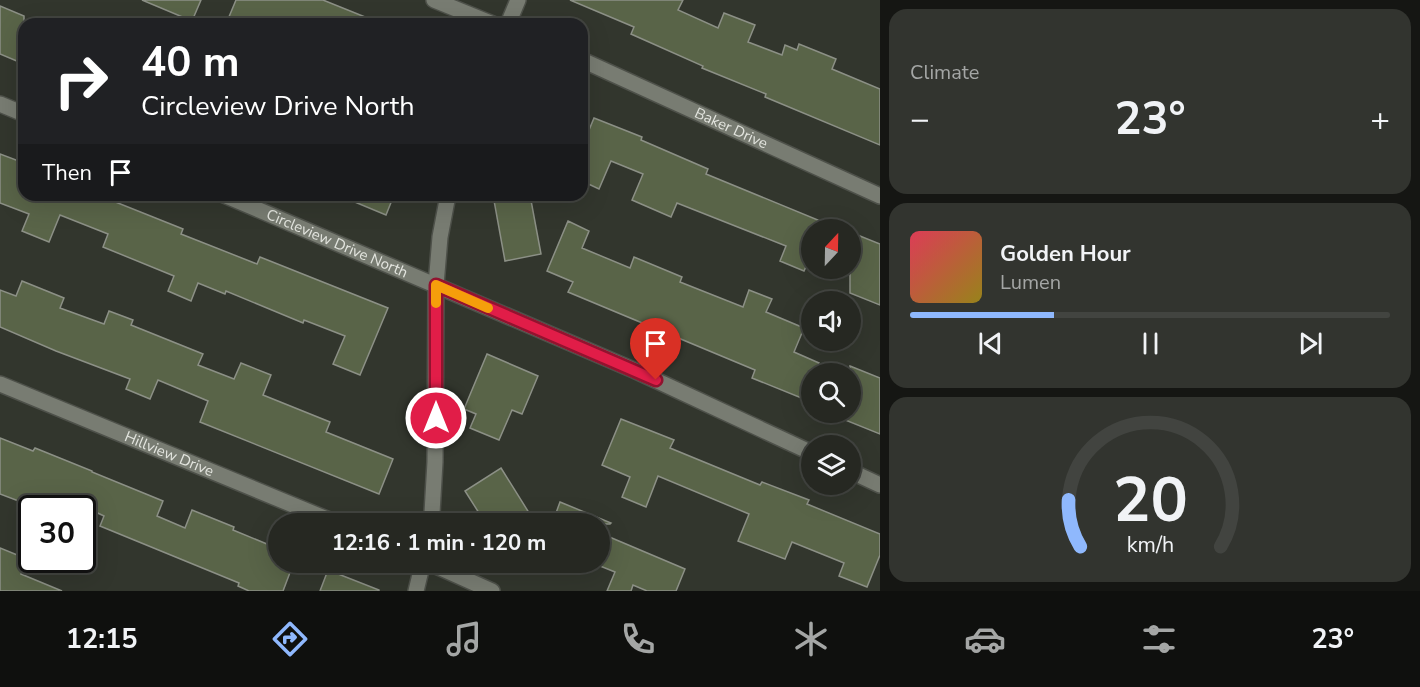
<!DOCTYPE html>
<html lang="en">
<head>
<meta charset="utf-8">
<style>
  :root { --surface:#262822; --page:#32342f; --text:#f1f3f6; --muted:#a4a6a5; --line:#424440; --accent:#8fb8fd }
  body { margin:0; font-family:"Nunito Sans",sans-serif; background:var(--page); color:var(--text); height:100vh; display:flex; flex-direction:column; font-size:22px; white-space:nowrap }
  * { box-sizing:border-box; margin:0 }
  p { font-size:20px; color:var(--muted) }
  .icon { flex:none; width:33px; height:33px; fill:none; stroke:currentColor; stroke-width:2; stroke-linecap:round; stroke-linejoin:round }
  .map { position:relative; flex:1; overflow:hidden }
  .sheet { display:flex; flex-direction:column; gap:9px; padding:9px; background:#151613; width:540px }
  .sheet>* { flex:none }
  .top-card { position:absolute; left:18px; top:18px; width:570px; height:183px; border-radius:18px; box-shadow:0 6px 24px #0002,0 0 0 2px var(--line); background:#202124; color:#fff; overflow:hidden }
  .needle { width:39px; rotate:22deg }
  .fabs { position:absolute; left:801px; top:219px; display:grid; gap:12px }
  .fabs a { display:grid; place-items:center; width:60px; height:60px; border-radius:50%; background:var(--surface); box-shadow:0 6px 24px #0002,0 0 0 2px var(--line); font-size:30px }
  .speed { position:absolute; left:18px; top:495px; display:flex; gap:12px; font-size:30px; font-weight:700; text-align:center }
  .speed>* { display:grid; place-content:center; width:78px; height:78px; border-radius:50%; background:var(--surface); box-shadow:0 6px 24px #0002,0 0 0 2px var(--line); line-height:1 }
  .speed .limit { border:3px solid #111; border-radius:9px; background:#fff; color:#111 }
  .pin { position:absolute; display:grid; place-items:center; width:51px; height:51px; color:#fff; margin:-62px -26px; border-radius:50% 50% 50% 0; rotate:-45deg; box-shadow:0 0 6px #0007 }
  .pin .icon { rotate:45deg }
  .me { position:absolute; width:66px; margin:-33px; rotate:0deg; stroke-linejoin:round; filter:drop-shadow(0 0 4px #0008) }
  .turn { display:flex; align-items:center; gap:21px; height:126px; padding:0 24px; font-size:27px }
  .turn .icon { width:78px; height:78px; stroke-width:2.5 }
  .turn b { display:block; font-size:42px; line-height:51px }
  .then { display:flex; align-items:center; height:57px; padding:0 24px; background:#0003; gap:12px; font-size:22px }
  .big { font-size:45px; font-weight:700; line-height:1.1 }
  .sheet .tile { flex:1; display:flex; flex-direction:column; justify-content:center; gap:9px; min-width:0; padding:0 21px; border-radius:18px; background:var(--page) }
  .sheet .dial { align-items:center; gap:0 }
  .dial svg { height:156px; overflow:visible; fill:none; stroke:var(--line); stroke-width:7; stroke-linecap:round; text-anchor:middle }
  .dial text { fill:var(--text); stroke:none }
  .song { display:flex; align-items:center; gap:18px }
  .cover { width:72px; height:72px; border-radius:9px; background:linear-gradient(135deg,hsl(350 70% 55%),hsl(50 70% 35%)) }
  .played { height:6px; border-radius:3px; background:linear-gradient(90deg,var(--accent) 30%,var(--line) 30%) }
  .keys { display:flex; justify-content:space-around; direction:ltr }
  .heat { display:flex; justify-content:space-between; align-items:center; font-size:33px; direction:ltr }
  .trip { position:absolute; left:268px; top:513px; width:342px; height:60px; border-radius:30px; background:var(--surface); box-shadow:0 6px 24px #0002,0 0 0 2px var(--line); font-weight:700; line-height:60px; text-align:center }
  .menu { display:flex; height:96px; justify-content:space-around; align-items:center; background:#0f100e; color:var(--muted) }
  .menu .icon { width:42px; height:42px }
  .menu .selected { color:var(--accent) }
  .menu b { font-size:27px; color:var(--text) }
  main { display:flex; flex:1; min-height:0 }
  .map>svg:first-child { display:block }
  .building { fill:#596448; stroke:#8c9086; stroke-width:1.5 }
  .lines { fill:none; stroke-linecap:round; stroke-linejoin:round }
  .minor-casing { stroke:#4e514a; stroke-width:18 }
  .minor { stroke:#787c72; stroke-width:15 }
  .route-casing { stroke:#92132f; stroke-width:15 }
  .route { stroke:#e11d48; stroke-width:10 }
  .slow { stroke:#f59e0b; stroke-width:10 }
  .labels { text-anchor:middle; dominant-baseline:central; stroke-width:6; stroke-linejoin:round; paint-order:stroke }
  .street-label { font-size:15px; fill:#e3e5df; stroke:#282b23 }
</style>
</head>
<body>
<main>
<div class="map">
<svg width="880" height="591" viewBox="0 0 880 591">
  <rect width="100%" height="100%" fill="#32362d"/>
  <!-- building -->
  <g class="building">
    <polygon points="142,0 201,0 192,21"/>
    <polygon points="236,0 323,0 380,23 226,24"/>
    <polygon points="570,0 683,0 678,10 718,28 724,13 755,25 748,42 782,55 785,45 797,50 799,44 836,59 832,69 880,89 880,145 765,97 766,94 702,68 703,66 631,34 634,27"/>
    <polygon points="0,6 24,16 24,64 0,54"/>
    <polygon points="594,118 642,137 641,140 708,169 706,174 842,230 812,230 812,253 804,271 780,261 786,246 677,203 671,217 632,200 643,174 611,161 599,189 582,181 582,147"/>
    <polygon points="0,154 24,163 24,195 98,195 183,229 181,234 257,264 260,257 388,308 360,375 333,364 345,336 304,320 303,323 226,291 225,294 198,283 191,301 168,291 174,276 103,247 108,234 60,215 49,242 22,231 29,214 0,203"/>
    <polygon points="338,195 394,195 386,215"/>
    <polygon points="493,195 530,195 541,254 505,261"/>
    <polygon points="568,221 589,231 582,248 630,268 634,257 682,277 680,282 743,307 749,290 772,299 766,312 804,328 794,352 819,363 815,374 812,374 812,382 804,399 752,378 755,370 568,292 573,282 547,271"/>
    <polygon points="850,232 880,244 880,305 850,293"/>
    <polygon points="22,281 64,298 60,308 104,324 109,311 133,320 131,325 203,354 198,365 234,379 241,363 271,375 263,395 330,422 326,432 393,459 379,494 200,422 208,401 158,380 150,399 126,389 130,379 56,351 0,327 0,290 16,296"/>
    <polygon points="487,354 538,376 522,414 512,410 499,440 470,428 476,414 464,409"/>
    <polygon points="850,366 880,378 880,434 828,413 850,412"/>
    <polygon points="621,419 674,440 670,448 760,485 762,482 809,500 807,504 880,534 880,555 867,587 839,576 844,563 792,542 785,559 738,541 749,514 658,476 646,507 622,497 630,477 602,465"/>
    <polygon points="0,438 33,451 35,448 92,471 92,472 163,501 157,516 185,528 192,510 234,527 233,530 279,549 279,562 294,562 283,591 249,591 238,586 239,583 100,526 104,516 87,508 37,508 0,494"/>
    <polygon points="501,468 536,524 486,524 465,491"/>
    <polygon points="560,502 611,523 610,524 552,524"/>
    <polygon points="600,533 685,569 676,591 647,591 633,585 631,591 607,591 615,572 600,566"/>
    <polygon points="0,548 27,559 21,574 62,591 0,591"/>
    <polygon points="328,570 379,590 379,591 320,591"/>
  </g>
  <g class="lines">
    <defs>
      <g id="minor">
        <polyline points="434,0 493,24"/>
        <polyline points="508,24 518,0"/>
        <path id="s1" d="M582 60 880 196"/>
        <polyline points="0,104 24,114"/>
        <path id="s2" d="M224 195 636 371 812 453"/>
        <path id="s3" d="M0 384 339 524"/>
        <polyline points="850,471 880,485"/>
        <polyline points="430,524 432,513 435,462 436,285 440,237 448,195"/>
        <polyline points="427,562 492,591"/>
        <polyline points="416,591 423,562"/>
      </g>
    </defs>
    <!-- minor casing -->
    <use href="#minor" class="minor-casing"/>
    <!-- minor -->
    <use href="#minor" class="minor"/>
  </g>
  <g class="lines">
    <defs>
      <polyline id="route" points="436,418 436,285 656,380"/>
    </defs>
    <!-- route casing -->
    <use href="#route" class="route-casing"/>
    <!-- route -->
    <use href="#route" class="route"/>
    <!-- slow -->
    <polyline class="slow" points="436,303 436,285 488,308"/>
  </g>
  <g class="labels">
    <!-- street labels -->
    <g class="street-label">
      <text stroke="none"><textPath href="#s1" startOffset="164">Baker Drive</textPath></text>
      <text stroke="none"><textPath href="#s2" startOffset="123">Circleview Drive North</textPath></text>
      <text stroke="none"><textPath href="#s3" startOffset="183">Hillview Drive</textPath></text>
    </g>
  </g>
</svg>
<div class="fabs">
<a><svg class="needle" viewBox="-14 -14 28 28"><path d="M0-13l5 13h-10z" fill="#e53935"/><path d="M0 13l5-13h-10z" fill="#a4a6a5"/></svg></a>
<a><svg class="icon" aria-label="sound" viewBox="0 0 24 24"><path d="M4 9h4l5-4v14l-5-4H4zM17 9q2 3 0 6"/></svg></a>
<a><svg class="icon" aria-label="search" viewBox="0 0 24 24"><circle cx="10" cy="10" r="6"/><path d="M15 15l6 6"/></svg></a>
<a><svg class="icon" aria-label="layers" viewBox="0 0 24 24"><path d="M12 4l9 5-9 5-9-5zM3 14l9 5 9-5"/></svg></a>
</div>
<div class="speed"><div class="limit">30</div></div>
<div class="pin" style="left:656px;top:380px;background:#d93025"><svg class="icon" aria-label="arrive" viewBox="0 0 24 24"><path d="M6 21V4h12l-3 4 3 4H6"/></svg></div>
<svg class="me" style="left:436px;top:418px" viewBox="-20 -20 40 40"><circle r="17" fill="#e11d48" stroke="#fff" stroke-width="3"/><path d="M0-11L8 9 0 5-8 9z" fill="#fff"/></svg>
<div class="trip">12:16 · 1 min · 120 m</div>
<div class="top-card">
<div class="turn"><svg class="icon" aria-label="right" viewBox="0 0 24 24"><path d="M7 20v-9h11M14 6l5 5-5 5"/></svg><div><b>40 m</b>Circleview Drive North</div></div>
<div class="then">Then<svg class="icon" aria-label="arrive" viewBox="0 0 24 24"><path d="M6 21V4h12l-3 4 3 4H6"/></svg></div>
</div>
</div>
<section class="sheet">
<div class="tile"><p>Climate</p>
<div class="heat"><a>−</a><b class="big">23°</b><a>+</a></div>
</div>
<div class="tile">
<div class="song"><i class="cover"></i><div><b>Golden Hour</b><p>Lumen</p></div></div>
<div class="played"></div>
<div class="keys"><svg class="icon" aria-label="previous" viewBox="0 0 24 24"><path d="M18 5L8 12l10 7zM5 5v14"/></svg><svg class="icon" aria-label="pause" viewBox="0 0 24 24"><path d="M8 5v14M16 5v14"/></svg><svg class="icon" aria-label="next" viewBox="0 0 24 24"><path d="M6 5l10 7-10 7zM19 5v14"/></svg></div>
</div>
<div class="tile dial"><svg viewBox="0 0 100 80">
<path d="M14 69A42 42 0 1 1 86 69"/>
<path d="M14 69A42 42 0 0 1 8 45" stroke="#8fb8fd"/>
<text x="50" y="56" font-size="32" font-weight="700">20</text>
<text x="50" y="72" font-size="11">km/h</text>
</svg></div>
</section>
</main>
<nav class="menu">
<b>12:15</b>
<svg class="icon selected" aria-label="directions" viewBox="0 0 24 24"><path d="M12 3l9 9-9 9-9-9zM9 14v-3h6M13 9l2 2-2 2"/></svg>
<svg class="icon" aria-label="music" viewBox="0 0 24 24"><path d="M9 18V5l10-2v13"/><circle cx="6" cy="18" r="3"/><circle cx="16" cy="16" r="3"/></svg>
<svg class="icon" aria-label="phone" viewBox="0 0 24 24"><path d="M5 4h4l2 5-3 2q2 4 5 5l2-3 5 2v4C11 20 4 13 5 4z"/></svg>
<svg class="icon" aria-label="climate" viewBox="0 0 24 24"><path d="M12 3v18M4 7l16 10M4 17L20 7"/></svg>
<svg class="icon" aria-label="car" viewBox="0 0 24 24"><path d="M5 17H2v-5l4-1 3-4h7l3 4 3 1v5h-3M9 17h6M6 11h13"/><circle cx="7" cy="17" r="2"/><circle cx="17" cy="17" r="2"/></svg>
<svg class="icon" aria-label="filters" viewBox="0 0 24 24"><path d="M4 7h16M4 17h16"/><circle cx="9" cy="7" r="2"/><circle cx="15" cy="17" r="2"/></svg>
<b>23°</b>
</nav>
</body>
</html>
